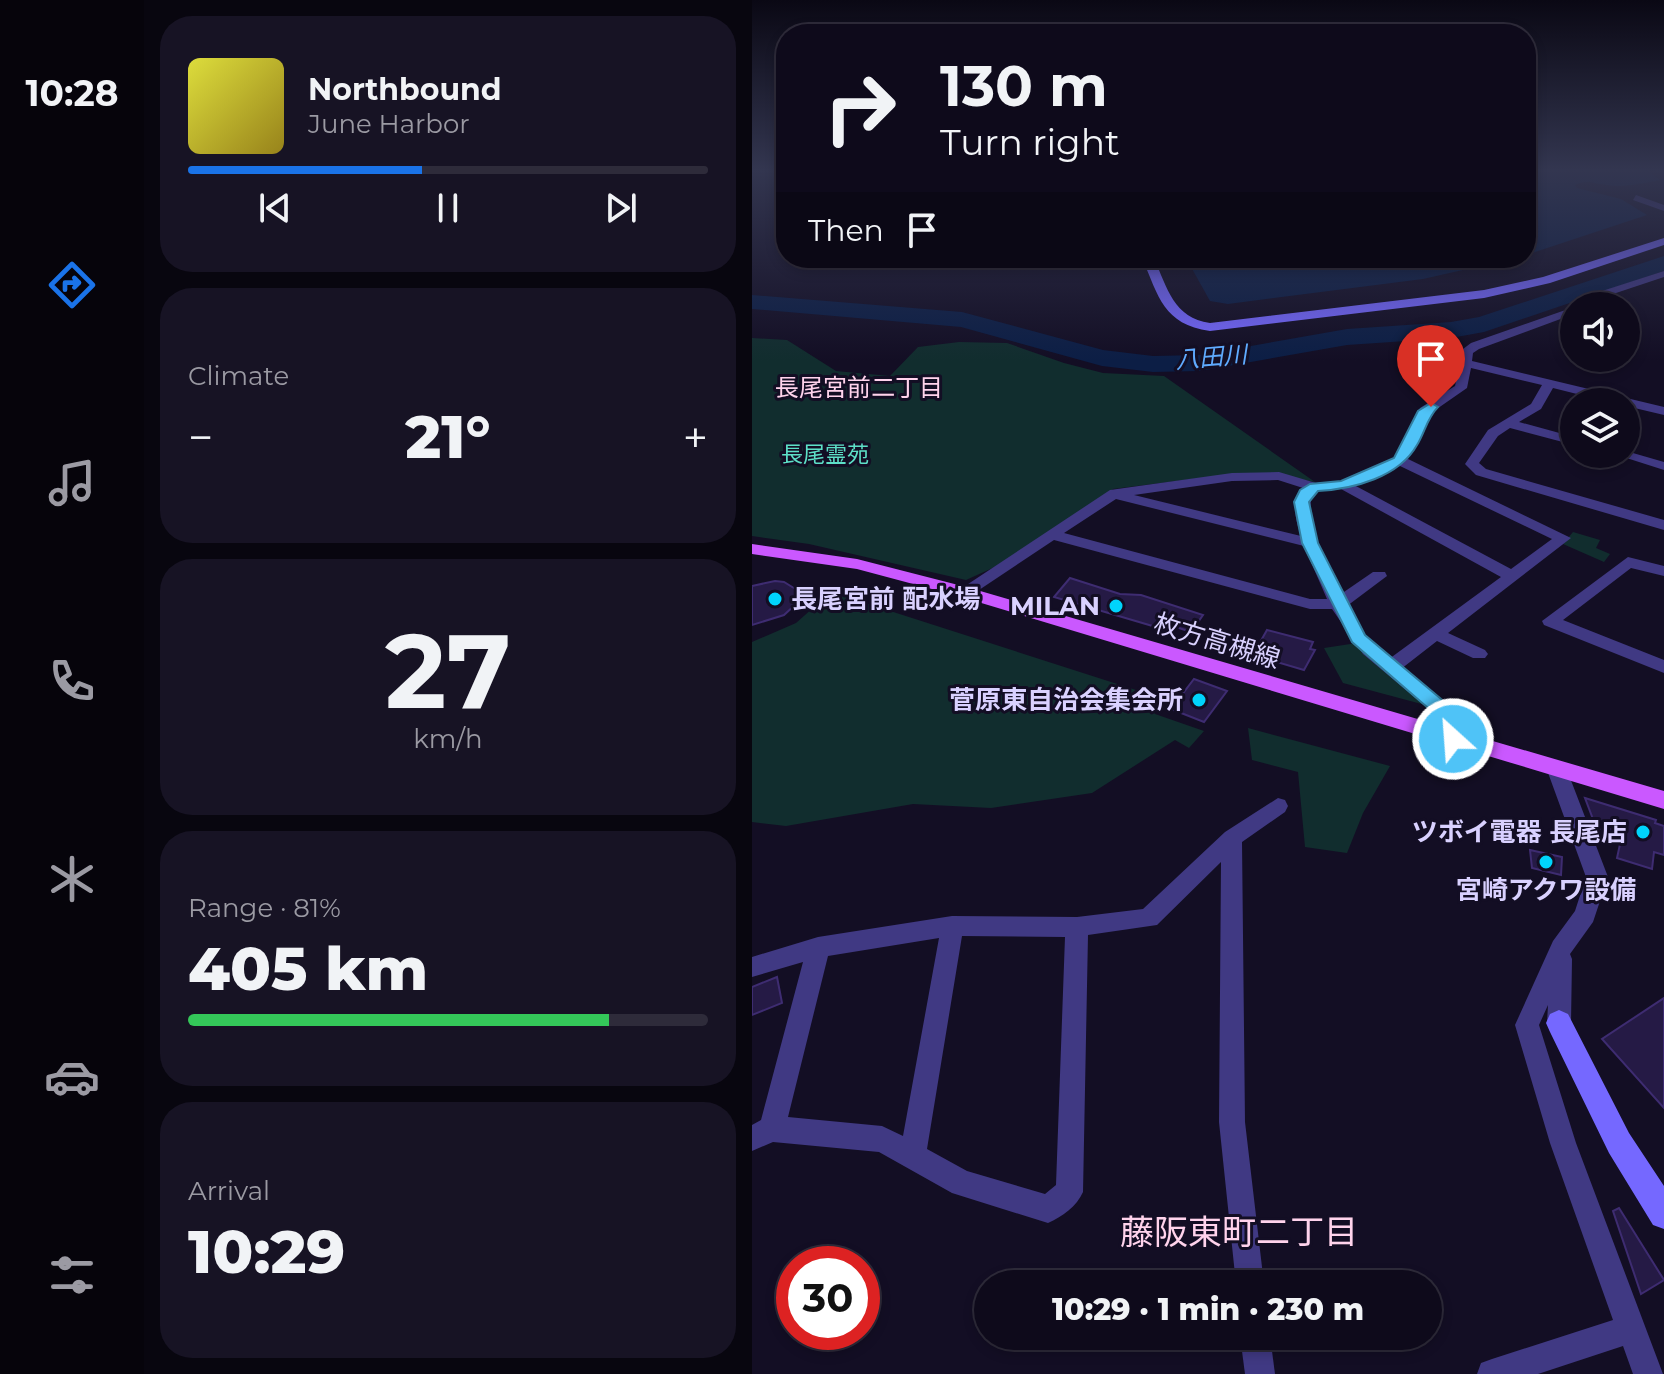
<!DOCTYPE html>
<html lang="en">
<head>
<meta charset="utf-8">
<style>
  :root { --surface:#0e0a1b; --page:#171324; --text:#f1f3f6; --muted:#9b9aa3; --line:#2e2b3a; --accent:#1a73e8 }
  body { margin:0; font-family:Montserrat,"Noto Sans JP",sans-serif; background:var(--page); color:var(--text); height:100vh; display:flex; flex-direction:column; font-size:30px; white-space:nowrap }
  * { box-sizing:border-box; margin:0 }
  p { font-size:26px; color:var(--muted) }
  .icon { flex:none; width:44px; height:44px; fill:none; stroke:currentColor; stroke-width:2; stroke-linecap:round; stroke-linejoin:round }
  .map { position:relative; flex:1; overflow:hidden }
  .panel { display:flex; flex-direction:column; gap:16px; padding:16px; background:#08060f; width:608px }
  .panel>* { flex:none }
  .banner { position:absolute; left:24px; top:24px; width:760px; height:244px; border-radius:32px; box-shadow:0 4px 12px #0003,0 0 0 2px var(--line); background:#0e0a1b; color:var(--text); overflow:hidden }
  .tools { position:absolute; left:808px; top:292px; display:grid; gap:16px }
  .tools a { display:grid; place-items:center; width:80px; height:80px; border-radius:50%; background:var(--surface); box-shadow:0 4px 12px #0003,0 0 0 2px var(--line); font-size:40px }
  .speed { position:absolute; left:24px; top:1246px; display:flex; gap:16px; font-size:40px; font-weight:700; text-align:center }
  .speed>* { display:grid; place-content:center; width:104px; height:104px; border-radius:50%; background:var(--surface); box-shadow:0 4px 12px #0003,0 0 0 2px var(--line); line-height:1 }
  .speed .limit { border:12px solid #d22; background:#fff; color:#111 }
  .pin { position:absolute; display:grid; place-items:center; width:68px; height:68px; color:#fff; margin:-82px -34px; border-radius:50% 50% 50% 0; rotate:-45deg; box-shadow:0 0 8px #0007 }
  .pin .icon { rotate:45deg }
  .me { position:absolute; width:88px; margin:-44px; rotate:334deg; stroke-linejoin:round; filter:drop-shadow(0 0 6px #0008) }
  .turn { display:flex; align-items:center; gap:28px; height:168px; padding:0 32px; font-size:36px }
  .turn .icon { width:104px; height:104px; stroke-width:2.5 }
  .turn b { display:block; font-size:56px; line-height:68px }
  .then { display:flex; align-items:center; height:76px; padding:0 32px; background:#0003; gap:16px; font-size:30px }
  .big { font-size:60px; font-weight:800; line-height:1.1 }
  .panel .widget { flex:1; display:flex; flex-direction:column; justify-content:center; gap:12px; min-width:0; padding:0 28px; border-radius:32px; background:var(--page) }
  .panel .dial { align-items:center; gap:0 }
  .dial b { font-size:104px; line-height:1 }
  .song { display:flex; align-items:center; gap:24px }
  .cover { width:96px; height:96px; border-radius:12px; background:linear-gradient(135deg,hsl(60 70% 55%),hsl(50 70% 35%)) }
  .played { height:8px; border-radius:4px; background:linear-gradient(90deg,var(--accent) 45%,var(--line) 45%) }
  .keys { display:flex; justify-content:space-around; direction:ltr }
  .heat { display:flex; justify-content:space-between; align-items:center; font-size:44px; direction:ltr }
  .charge { height:12px; border-radius:6px; background:linear-gradient(90deg,#34c759 81%,var(--line) 0) }
  .trip { position:absolute; left:222px; top:1270px; width:468px; height:80px; border-radius:40px; background:var(--surface); box-shadow:0 4px 12px #0003,0 0 0 2px var(--line); font-weight:800; line-height:80px; text-align:center }
  main { display:flex; flex:1; min-height:0 }
  .tab-bar { display:flex; flex-direction:column; width:144px; justify-content:space-around; align-items:center; background:#06040b; color:var(--muted) }
  .tab-bar .icon { width:56px; height:56px }
  .tab-bar .on { color:var(--accent) }
  .tab-bar b { font-size:36px; color:var(--text) }
  .map>svg:first-child { display:block }
  .green { fill:#112d2e }
  .water { fill:#0c1e45 }
  .lines { fill:none; stroke-linecap:round; stroke-linejoin:round }
  .river { fill:#0c1e45; fill-rule:evenodd }
  .building { fill:#251a45; stroke:#3e2c71; stroke-width:2 }
  .street { fill:#403983; fill-rule:evenodd }
  .secondary { fill:#7568ff; fill-rule:evenodd }
  .primary { fill:#ca58ff; fill-rule:evenodd }
  .route { fill:#4fc3f7; stroke:#337fa1; stroke-width:2 }
  .poi-dot { fill:#00d4fc; stroke:#130e24; stroke-width:3 }
  .labels { text-anchor:middle; dominant-baseline:central; stroke-width:6; stroke-linejoin:round; paint-order:stroke }
  .far-park-label { font-size:22px; fill:#5ddfc7; stroke:#130e24 }
  .far-water-label { font-size:24px; font-style:italic; fill:#5fabff; stroke:#130e24 }
  .far-neighbourhood-label { font-size:24px; fill:#ffd3ec; stroke:#130e24 }
  .poi-label { font-size:26px; font-weight:bold; fill:#d9d1ff; stroke:#130e24; text-anchor:end }
  .street-label { font-size:26px; fill:#d9d1ff; stroke:#130e24 }
  .near-neighbourhood-label { font-size:34px; fill:#ffd3ec; stroke:#130e24 }
</style>
</head>
<body>
<main>
<nav class="tab-bar">
<b>10:28</b>
<svg class="icon on" aria-label="directions" viewBox="0 0 24 24"><path d="M12 3l9 9-9 9-9-9zM9 14v-3h6M13 9l2 2-2 2"/></svg>
<svg class="icon" aria-label="music" viewBox="0 0 24 24"><path d="M9 18V5l10-2v13"/><circle cx="6" cy="18" r="3"/><circle cx="16" cy="16" r="3"/></svg>
<svg class="icon" aria-label="phone" viewBox="0 0 24 24"><path d="M5 4h4l2 5-3 2q2 4 5 5l2-3 5 2v4C11 20 4 13 5 4z"/></svg>
<svg class="icon" aria-label="climate" viewBox="0 0 24 24"><path d="M12 3v18M4 7l16 10M4 17L20 7"/></svg>
<svg class="icon" aria-label="car" viewBox="0 0 24 24"><path d="M5 17H2v-5l4-1 3-4h7l3 4 3 1v5h-3M9 17h6M6 11h13"/><circle cx="7" cy="17" r="2"/><circle cx="17" cy="17" r="2"/></svg>
<svg class="icon" aria-label="filters" viewBox="0 0 24 24"><path d="M4 7h16M4 17h16"/><circle cx="9" cy="7" r="2"/><circle cx="15" cy="17" r="2"/></svg>
</nav>
<section class="panel">
<div class="widget">
<div class="song"><i class="cover"></i><div><b>Northbound</b><p>June Harbor</p></div></div>
<div class="played"></div>
<div class="keys"><svg class="icon" aria-label="previous" viewBox="0 0 24 24"><path d="M18 5L8 12l10 7zM5 5v14"/></svg><svg class="icon" aria-label="pause" viewBox="0 0 24 24"><path d="M8 5v14M16 5v14"/></svg><svg class="icon" aria-label="next" viewBox="0 0 24 24"><path d="M6 5l10 7-10 7zM19 5v14"/></svg></div>
</div>
<div class="widget"><p>Climate</p>
<div class="heat"><a>−</a><b class="big">21°</b><a>+</a></div>
</div>
<div class="widget dial"><b>27</b><p>km/h</p></div>
<div class="widget"><p>Range · 81%</p><b class="big">405 km</b><div class="charge"></div></div>
<div class="widget"><p>Arrival</p><b class="big">10:29</b></div>
</section>
<div class="map">
<svg width="912" height="1374" viewBox="0 0 912 1374">
  <rect width="100%" height="100%" fill="#130e24"/>
  <!-- green -->
  <g class="green">
    <polygon points="0,338 35,340 84,371 138,376 166,347 207,342 255,343 312,363 351,373 412,376 563,482 520,474 473,475 361,489 245,566 214,580 57,544 0,536"/>
    <polygon points="821,532 848,540 844,548 858,554 852,562 811,544"/>
    <polygon points="79,592 384,690 403,714 452,731 437,748 423,740 340,793 239,808 161,804 34,826 0,822 0,642 44,623"/>
    <polygon points="605,643 677,706 591,683 572,648"/>
    <polygon points="496,728 638,766 611,813 595,853 553,847 546,772 500,760"/>
  </g>
  <!-- water -->
  <g class="water">
    <path d="M774 169H894L908 180C892 183 872 188 855 185 842 184 836 179 823 185L825 188 869 199 895 215 774 255Z"/>
    <polygon points="434,258 764,258 671,279 476,304 458,301"/>
  </g>
  <g class="lines">
    <!-- river -->
    <polygon class="river" points="912,256 912,271 732,332 699,338 595,345 448,371 401,372 350,366 209,327 0,309 0,295 210,312 351,350 401,356 448,355 595,329 699,322 727,317"/>
  </g>
  <!-- building -->
  <g class="building">
    <polygon points="318,578 368,594 389,595 451,615 439,632 424,627 421,632 302,597"/>
    <polygon points="23,581 32,582 45,590 45,603 32,615 0,625 0,586"/>
    <polygon points="515,630 561,642 558,649 563,650 552,670 501,655"/>
    <polygon points="442,679 475,691 452,722 419,709"/>
    <polygon points="833,798 904,820 903,823 912,826 912,855 902,852 900,869 865,858 870,835 844,827"/>
    <polygon points="778,850 810,857 809,875 780,868"/>
    <polygon points="25,977 30,1003 0,1015 0,987"/>
    <polygon points="912,998 912,1108 850,1039"/>
    <polygon points="867,1208 912,1280 889,1294 861,1211"/>
  </g>
  <g class="lines">
    <!-- street -->
    <g class="street">
      <polygon points="26,169 34,169 34,174"/>
      <polygon points="884,195 912,205 912,211 881,200"/>
      <polygon points="912,271 912,277 855,296 839,306 825,306 847,292"/>
      <path d="M822 307V314L727 349 721 353 720 361 912 407V415L874 406V402H857L801 388 789 409 767 422 822 437V445L758 428 746 436 727 463 734 469 912 520V530L724 475 713 464 736 430 779 404 790 385 719 368 715 388 679 413 656 459 819 538 696 633 733 650 736 654 733 658H721L685 641 649 669 707 714 710 739 708 744H694L691 721 611 654 580 609H558L302 540 218 596H206L204 592 358 490 480 473 527 472 564 483 589 481 643 458 668 408 703 386 711 349 719 343ZM648 466 800 539 759 569 602 485ZM526 480 551 488C539 502 543 519 549 536L382 495 480 481ZM589 489 749 577 637 659 613 635 595 606 635 576 633 572H621L589 594C575 566 552 527 560 496L566 491ZM364 499 552 546 575 599H558L312 533Z"/>
      <polygon points="874,451 912,462 912,470 862,454 874,454"/>
      <polygon points="876,557 912,566 912,576 879,568 811,620 912,660 912,673 792,625 790,621"/>
      <polygon points="805,763 812,765 815,770 856,877 841,922 818,954 820,959 819,1023 816,1031 807,1034 798,1031 795,1023 796,1005 787,1025 824,1143 911,1374 881,1374 871,1346 786,1374 725,1374 729,1363 740,1359 861,1320 798,1143 763,1025 801,941 823,911 834,877 795,770 798,765"/>
      <path d="M526 798 533 800 536 806 533 812 490 842 493 1122 512 1284H484L467 1122 469 862 405 925 336 935 331 1192C325 1206 310 1217 296 1223L200 1193 127 1152 21 1142 0 1151V1125L9 1120 51 962 0 977V957L66 937 200 916 325 917 391 909 473 832ZM210 936 313 937 304 1185 293 1194 215 1171 175 1149ZM187 938 151 1136 130 1126 36 1117 76 956Z"/>
      <polygon points="488,1336 518,1336 523,1374 493,1374"/>
    </g>
    <!-- secondary -->
    <g class="secondary">
      <path d="M912 238V245L798 283 732 298 458 331C411 324 407 297 390 258H402C415 288 422 318 458 323L732 290 791 277Z"/>
      <polygon points="807,1010 816,1014 877,1133 912,1186 912,1229 901,1225 857,1153 798,1032 794,1023 798,1014"/>
    </g>
    <!-- primary -->
    <polygon class="primary" points="0,544 105,559 218,588 912,791 912,809 206,596 105,569 0,554"/>
  </g>
  <!-- sky -->
  <linearGradient id="sky" x2="0" y2="1"><stop stop-color="#0a0814"/><stop offset="0.47" stop-color="#333650"/><stop offset="1" stop-color="#333650" stop-opacity="0"/></linearGradient>
  <rect width="912" height="361" fill="url(#sky)"/>
  <!-- route -->
  <path class="route" d="M679 403 686 407C675 418 673 432 665 445 647 477 602 489 566 491L557 502 566 543 613 635 707 714 711 739 701 746 692 739 691 721 600 642 550 543 542 502 548 490 558 484 589 481 642 458 666 411Z"/>
  <!-- markers -->
  <g class="poi-dot">
    <circle cx="23" cy="599" r="8"/>
    <circle cx="364" cy="606" r="8"/>
    <circle cx="447" cy="700" r="8"/>
    <circle cx="891" cy="832" r="8"/>
    <circle cx="794" cy="862" r="8"/>
  </g>
  <g class="labels">
    <!-- far-park labels -->
    <g class="far-park-label">
      <text x="73" y="454">長尾霊苑</text>
    </g>
    <!-- far-water labels -->
    <g class="far-water-label">
      <text transform="translate(459 357) rotate(-5)">八田川</text>
    </g>
    <!-- far-neighbourhood labels -->
    <g class="far-neighbourhood-label">
      <text x="107" y="387">長尾宮前二丁目</text>
    </g>
    <!-- poi labels -->
    <g class="poi-label">
      <text x="39" y="599" text-anchor="start">長尾宮前 配水場</text>
      <text x="348" y="606">MILAN</text>
      <text x="431" y="700">菅原東自治会集会所</text>
      <text x="875" y="832">ツボイ電器 長尾店</text>
      <text x="794" y="890" text-anchor="middle">宮崎アクワ設備</text>
    </g>
    <!-- street labels -->
    <g class="street-label">
      <text transform="translate(465 641) rotate(17)">枚方高槻線</text>
    </g>
    <!-- near-neighbourhood labels -->
    <g class="near-neighbourhood-label">
      <text x="487" y="1232">藤阪東町二丁目</text>
    </g>
  </g>
</svg>
<div class="tools">
<a><svg class="icon" aria-label="sound" viewBox="0 0 24 24"><path d="M4 9h4l5-4v14l-5-4H4zM17 9q2 3 0 6"/></svg></a>
<a><svg class="icon" aria-label="layers" viewBox="0 0 24 24"><path d="M12 4l9 5-9 5-9-5zM3 14l9 5 9-5"/></svg></a>
</div>
<div class="speed"><div class="limit">30</div></div>
<div class="pin" style="left:679px;top:407px;background:#d93025"><svg class="icon" aria-label="arrive" viewBox="0 0 24 24"><path d="M6 21V4h12l-3 4 3 4H6"/></svg></div>
<svg class="me" style="left:701px;top:739px" viewBox="-20 -20 40 40"><circle r="17" fill="#4fc3f7" stroke="#fff" stroke-width="3"/><path d="M0-11L8 9 0 5-8 9z" fill="#fff"/></svg>
<div class="trip">10:29 · 1 min · 230 m</div>
<div class="banner">
<div class="turn"><svg class="icon" aria-label="right" viewBox="0 0 24 24"><path d="M7 20v-9h11M14 6l5 5-5 5"/></svg><div><b>130 m</b>Turn right</div></div>
<div class="then">Then<svg class="icon" aria-label="arrive" viewBox="0 0 24 24"><path d="M6 21V4h12l-3 4 3 4H6"/></svg></div>
</div>
</div>
</main>
</body>
</html>
